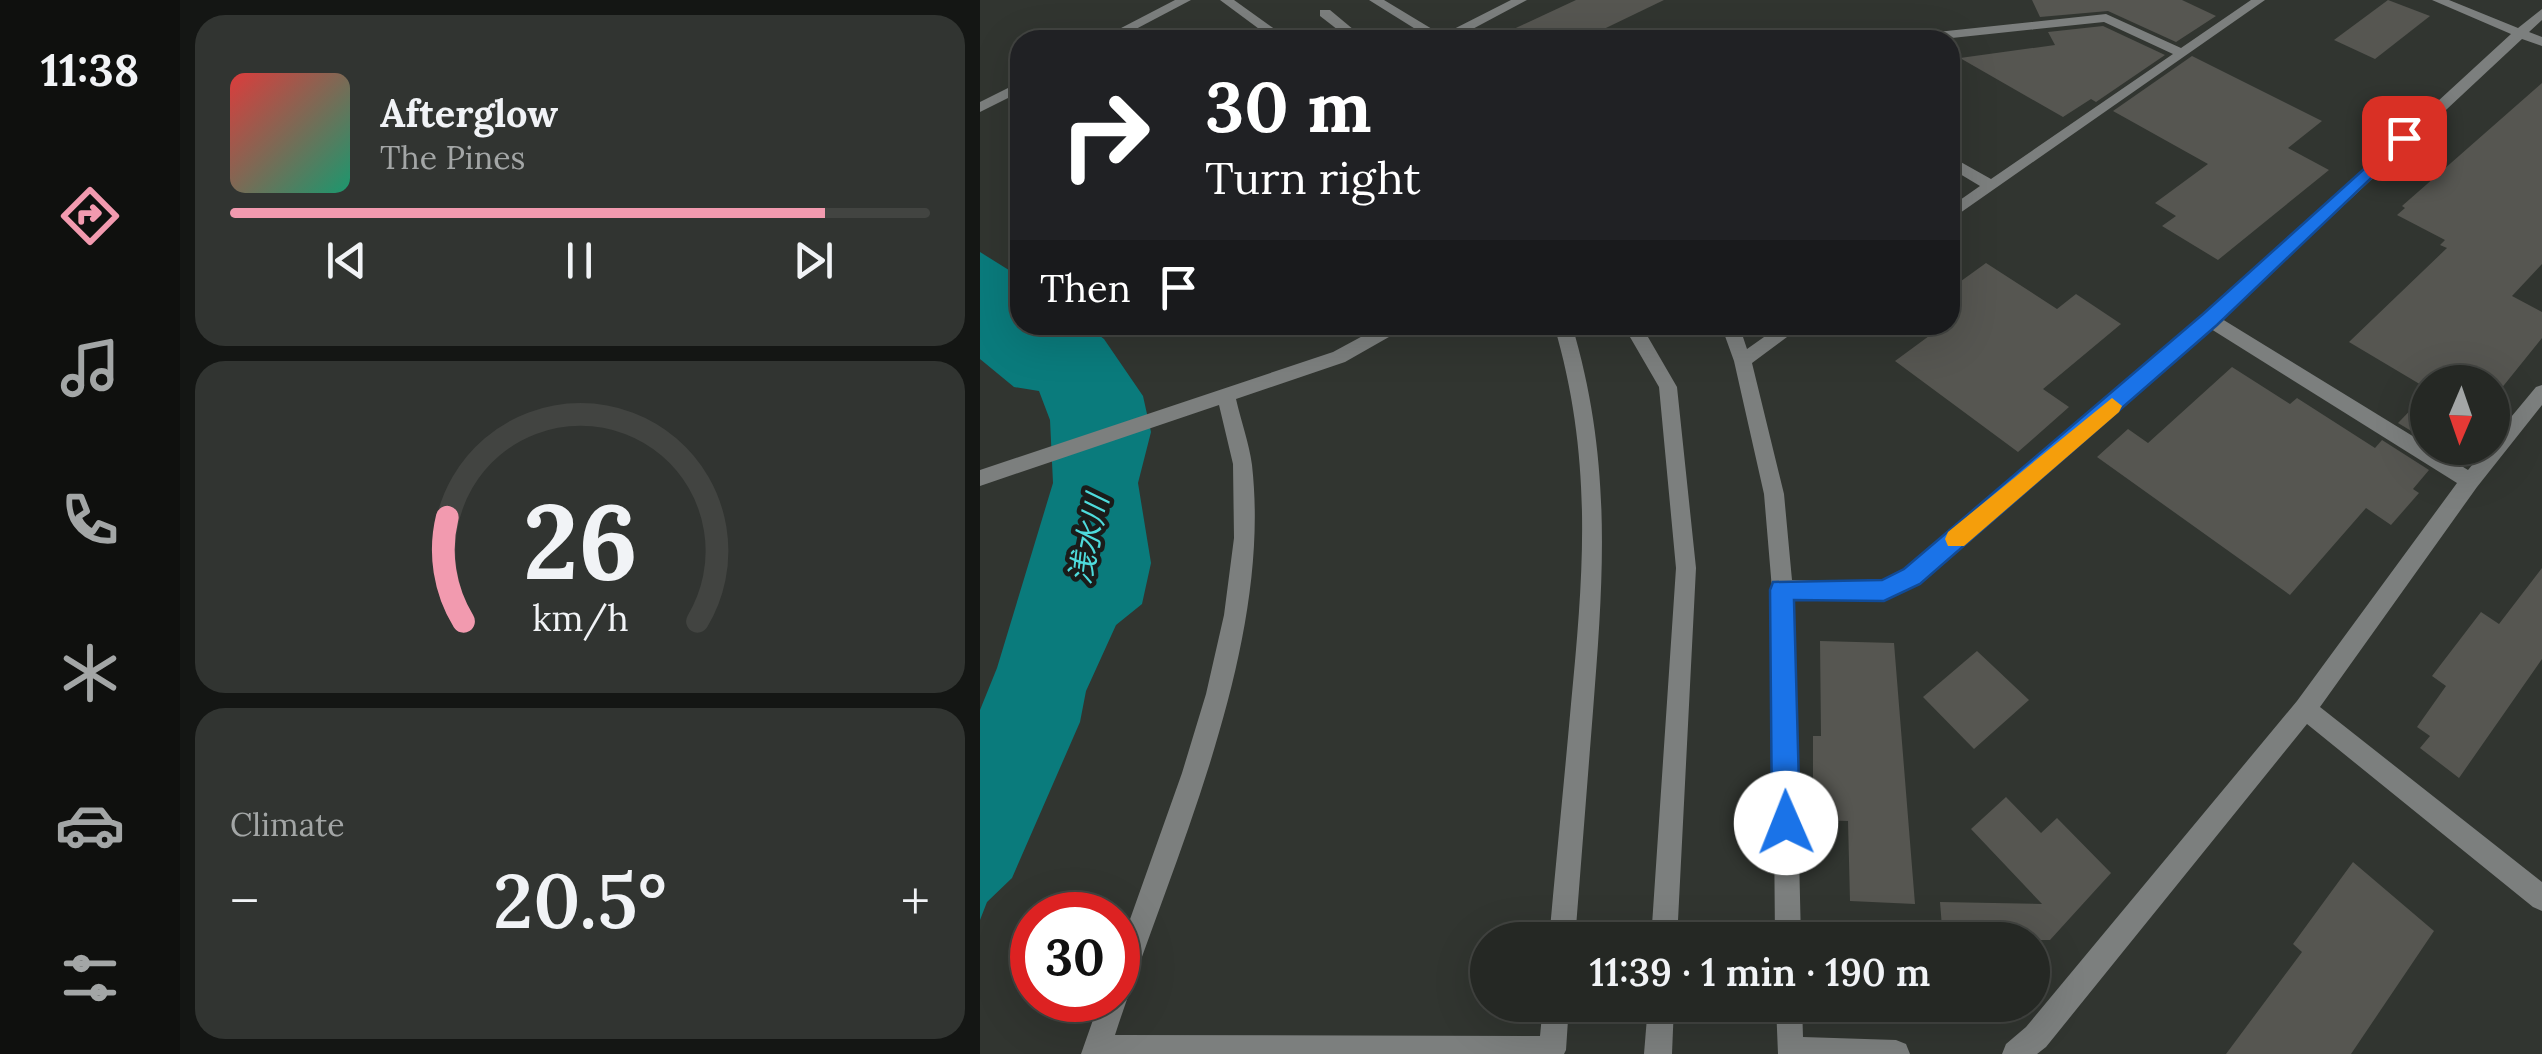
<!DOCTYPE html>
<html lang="en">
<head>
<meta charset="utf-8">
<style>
  :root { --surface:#252824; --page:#313431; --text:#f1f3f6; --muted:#a3a6a6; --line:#424441; --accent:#f29aaf }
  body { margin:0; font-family:Lora,"Noto Sans JP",serif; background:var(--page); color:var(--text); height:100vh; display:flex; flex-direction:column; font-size:38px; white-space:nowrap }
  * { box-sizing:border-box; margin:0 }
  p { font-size:32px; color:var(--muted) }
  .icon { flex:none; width:55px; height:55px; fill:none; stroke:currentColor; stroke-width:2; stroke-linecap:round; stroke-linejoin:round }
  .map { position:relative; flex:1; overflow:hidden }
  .details { display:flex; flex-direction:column; gap:15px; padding:15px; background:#141614; width:800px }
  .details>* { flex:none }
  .banner { position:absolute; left:30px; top:30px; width:950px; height:305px; border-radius:30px; box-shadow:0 10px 40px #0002,0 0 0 2px var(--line); background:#202124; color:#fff; overflow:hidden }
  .needle { width:65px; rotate:182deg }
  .fabs { position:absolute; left:1430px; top:365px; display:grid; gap:20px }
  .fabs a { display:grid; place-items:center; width:100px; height:100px; border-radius:50%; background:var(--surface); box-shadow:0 10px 40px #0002,0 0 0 2px var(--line); font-size:50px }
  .speed { position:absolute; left:30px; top:892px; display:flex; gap:20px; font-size:50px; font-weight:700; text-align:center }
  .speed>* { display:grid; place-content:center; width:130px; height:130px; border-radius:50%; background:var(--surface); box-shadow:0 10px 40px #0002,0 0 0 2px var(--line); line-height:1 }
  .speed .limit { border:15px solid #d22; background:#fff; color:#111 }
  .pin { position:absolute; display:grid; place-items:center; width:85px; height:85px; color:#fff; margin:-42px; border-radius:20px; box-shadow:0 5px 15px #0006 }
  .me { position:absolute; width:110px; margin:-55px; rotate:359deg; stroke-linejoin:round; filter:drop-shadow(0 0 8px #0008) }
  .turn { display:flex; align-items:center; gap:35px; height:210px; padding:0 30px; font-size:45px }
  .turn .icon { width:130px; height:130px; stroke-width:2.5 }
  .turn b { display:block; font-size:70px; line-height:85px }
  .then { display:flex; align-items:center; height:95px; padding:0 30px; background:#0003; gap:20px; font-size:38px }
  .big { font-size:75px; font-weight:600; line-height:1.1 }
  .details .widget { flex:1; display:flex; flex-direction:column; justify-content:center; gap:15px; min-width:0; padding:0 35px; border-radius:30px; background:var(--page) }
  .details .dial { align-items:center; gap:0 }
  .dial svg { height:260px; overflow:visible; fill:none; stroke:var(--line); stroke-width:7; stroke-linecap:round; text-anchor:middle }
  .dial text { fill:var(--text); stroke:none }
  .song { display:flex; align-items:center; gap:30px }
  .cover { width:120px; height:120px; border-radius:15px; background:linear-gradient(135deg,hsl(0 70% 55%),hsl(160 70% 35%)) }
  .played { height:10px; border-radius:5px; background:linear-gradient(90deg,var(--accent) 85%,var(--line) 85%) }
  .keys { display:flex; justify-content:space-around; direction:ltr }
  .heat { display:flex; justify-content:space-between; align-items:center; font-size:55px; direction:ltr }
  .trip { position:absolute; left:490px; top:922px; width:580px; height:100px; border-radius:50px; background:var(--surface); box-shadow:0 10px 40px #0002,0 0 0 2px var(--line); font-weight:600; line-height:100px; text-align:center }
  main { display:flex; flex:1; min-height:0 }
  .tabs { display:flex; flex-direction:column; width:180px; justify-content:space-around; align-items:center; background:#0f100e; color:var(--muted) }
  .tabs .icon { width:70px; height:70px }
  .tabs .current { color:var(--accent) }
  .tabs b { font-size:45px; color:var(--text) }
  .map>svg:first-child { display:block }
  .water { fill:#0a7b7c }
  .building { fill:#565651 }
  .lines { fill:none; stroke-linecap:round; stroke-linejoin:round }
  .minor { fill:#7c7f7e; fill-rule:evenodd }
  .tertiary { fill:#7c7f7e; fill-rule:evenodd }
  .route { fill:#1a73e8; stroke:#114b97; stroke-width:2.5 }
  .slow { fill:#f59e0b }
  .labels { text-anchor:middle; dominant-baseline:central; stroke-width:9; stroke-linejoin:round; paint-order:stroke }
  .water-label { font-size:30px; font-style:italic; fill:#4edbdc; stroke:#1a1c1a }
</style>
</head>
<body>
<main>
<nav class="tabs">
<b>11:38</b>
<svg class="icon current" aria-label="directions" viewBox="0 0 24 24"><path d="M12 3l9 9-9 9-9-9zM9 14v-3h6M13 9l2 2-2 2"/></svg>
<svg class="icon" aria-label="music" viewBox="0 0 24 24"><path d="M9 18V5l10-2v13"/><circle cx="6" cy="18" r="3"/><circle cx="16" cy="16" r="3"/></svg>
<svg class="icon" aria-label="phone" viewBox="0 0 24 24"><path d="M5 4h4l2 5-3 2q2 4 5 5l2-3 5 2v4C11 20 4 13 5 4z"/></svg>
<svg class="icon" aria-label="climate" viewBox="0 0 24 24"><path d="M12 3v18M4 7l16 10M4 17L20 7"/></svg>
<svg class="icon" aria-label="car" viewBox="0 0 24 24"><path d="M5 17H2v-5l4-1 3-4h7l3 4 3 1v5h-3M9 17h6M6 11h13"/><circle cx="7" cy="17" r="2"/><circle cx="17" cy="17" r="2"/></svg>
<svg class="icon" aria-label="filters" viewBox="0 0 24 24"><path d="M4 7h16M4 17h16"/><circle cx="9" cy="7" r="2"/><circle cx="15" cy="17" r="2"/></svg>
</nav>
<section class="details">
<div class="widget">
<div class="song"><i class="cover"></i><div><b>Afterglow</b><p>The Pines</p></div></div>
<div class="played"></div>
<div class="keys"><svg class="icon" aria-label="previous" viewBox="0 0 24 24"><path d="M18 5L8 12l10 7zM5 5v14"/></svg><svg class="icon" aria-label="pause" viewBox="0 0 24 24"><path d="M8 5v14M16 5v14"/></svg><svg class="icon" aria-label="next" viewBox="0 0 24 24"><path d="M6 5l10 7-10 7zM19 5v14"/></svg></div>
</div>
<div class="widget dial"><svg viewBox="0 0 100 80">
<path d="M14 69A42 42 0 1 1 86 69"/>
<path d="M14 69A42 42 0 0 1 9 37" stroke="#f29aaf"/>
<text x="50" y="56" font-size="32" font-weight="700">26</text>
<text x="50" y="72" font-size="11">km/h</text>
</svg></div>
<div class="widget"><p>Climate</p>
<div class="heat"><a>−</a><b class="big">20.5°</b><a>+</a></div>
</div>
</section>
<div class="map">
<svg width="1562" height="1054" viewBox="0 0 1562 1054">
  <rect width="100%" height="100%" fill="#313530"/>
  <!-- water -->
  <polygon class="water" points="0,252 40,277 40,325 105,325 124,339 163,396 171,432 158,483 171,563 162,604 136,625 106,691 100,722 32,878 7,902 0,920 0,710 17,668 73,483 70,420 59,391 34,387 0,359"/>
  <!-- building -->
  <g class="building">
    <polygon points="596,0 684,0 601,40 510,40"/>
    <polygon points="1052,0 1202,0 1236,16 1196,42 1128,11 1060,17"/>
    <polygon points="1408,0 1450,16 1395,59 1354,40"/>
    <polygon points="1123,26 1185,55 1116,102 1111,99 1083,117 980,58 1075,45 1068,32"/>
    <polygon points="1212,56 1342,121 1308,148 1349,170 1238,260 1182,226 1196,216 1175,203 1228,164 1133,111"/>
    <polygon points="1562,83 1562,264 1532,296 1562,312 1562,338 1512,400 1512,382 1448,382 1448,389 1369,342 1467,248 1460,245 1465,240 1417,215 1425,208 1422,206"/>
    <polygon points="1006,263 1077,309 1096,294 1141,324 1063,389 1089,407 1038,452 915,361 964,325 970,325 970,289"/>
    <polygon points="1252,367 1310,404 1317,398 1395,448 1402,440 1449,470 1433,489 1439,493 1411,525 1386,508 1310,595 1117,457 1148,429 1168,443"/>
    <polygon points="1448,392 1448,441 1418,423"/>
    <polygon points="1562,568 1562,659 1479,778 1440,748 1450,736 1437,727 1466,686 1452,676 1501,612 1519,624"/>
    <polygon points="840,641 914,643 935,904 870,901 868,821 833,820 833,736 841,736"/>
    <polygon points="997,651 1049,700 994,749 943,697"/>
    <polygon points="1026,797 1061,833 1077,818 1131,873 1070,940 963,940 960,902 1062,904 991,829"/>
    <polygon points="1373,862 1454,931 1371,1054 1246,1054 1322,952 1313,944"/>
  </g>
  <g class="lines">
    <!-- minor -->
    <g class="minor">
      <polygon points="240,0 254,0 310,40 294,40"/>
      <polygon points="389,0 404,0 462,35 531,0 547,0 472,40 453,40"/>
      <polygon points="1271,0 1285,0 970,220 970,207 1000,186 970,168 970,156 1011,179 1193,54 1124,22 953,40 908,40 910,37 1126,14 1201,48"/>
      <polygon points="1452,0 1469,0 1538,28 1562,9 1562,20 1549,32 1562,37 1562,46 1542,39 1242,319 1488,470 1506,448 1512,448 1512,440 1556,387 1562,385 1562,405 1497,487 1340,707 1562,882 1562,911 1553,907 1327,724 1066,1047 1057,1054 1022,1054 1026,1044 1046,1027 1317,701 1477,483 1231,329 939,582 904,600 813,599 821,940 795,940 792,589 784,494 754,361 741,325 759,325 767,349 801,325 823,325 772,363 804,494 812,580 902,582 925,570 1224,316 1531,34"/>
      <path d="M403 325H426L423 329 365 362 256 399C261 421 269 443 272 465 293 652 191 862 135 1035L560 1036 563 1005H589L586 1050 584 1054H101L120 1000H138V953L202 773 226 694 244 615 254 538 253 464 239 405 0 486V470L353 352Z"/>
      <path d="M574 325H592C632 460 624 573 613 711 607 787 601 864 595 940H569C576 861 584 783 591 704 604 569 613 458 574 325Z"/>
      <polygon points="796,1005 822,1005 823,1037 916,1040 926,1044 930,1054 798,1054"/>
    </g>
    <!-- tertiary -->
    <g class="tertiary">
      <polygon points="195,0 211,0 135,40 118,40"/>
      <polygon points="340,10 350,10 386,40 371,40 340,16"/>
      <polygon points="40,82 40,92 0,112 0,102"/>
      <polygon points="643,325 661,325 697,387 716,568 697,940 671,940 696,568 679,387"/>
      <polygon points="668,1005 694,1005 692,1054 664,1054"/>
    </g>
  </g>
  <!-- route -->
  <polygon class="route" points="1424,133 1429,135 1429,142 1237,325 940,584 904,601 814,600 820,823 816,833 806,837 796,833 792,823 790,590 793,582 902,580 924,569 1223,314"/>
  <!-- slow -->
  <polygon class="slow" points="1132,398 1142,406 1139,412 984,546 968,546 965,539 968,532"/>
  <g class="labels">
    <!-- water labels -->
    <g class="water-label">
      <text transform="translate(108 539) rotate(-78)">浅水川</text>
    </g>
  </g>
</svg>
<div class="fabs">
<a><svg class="needle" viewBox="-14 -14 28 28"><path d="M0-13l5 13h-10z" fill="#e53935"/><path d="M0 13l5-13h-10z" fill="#a3a6a6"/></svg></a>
</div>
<div class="speed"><div class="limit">30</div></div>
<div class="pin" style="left:1424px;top:138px;background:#d93025"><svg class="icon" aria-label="arrive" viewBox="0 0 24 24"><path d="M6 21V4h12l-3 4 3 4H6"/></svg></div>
<svg class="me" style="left:806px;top:823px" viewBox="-20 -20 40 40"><circle r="19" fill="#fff"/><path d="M0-13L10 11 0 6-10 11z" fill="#1a73e8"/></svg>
<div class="trip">11:39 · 1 min · 190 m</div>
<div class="banner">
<div class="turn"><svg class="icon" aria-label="right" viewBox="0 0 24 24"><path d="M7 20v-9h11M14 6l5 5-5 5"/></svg><div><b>30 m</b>Turn right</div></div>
<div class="then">Then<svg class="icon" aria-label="arrive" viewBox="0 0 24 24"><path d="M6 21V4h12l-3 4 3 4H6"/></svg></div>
</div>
</div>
</main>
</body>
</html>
